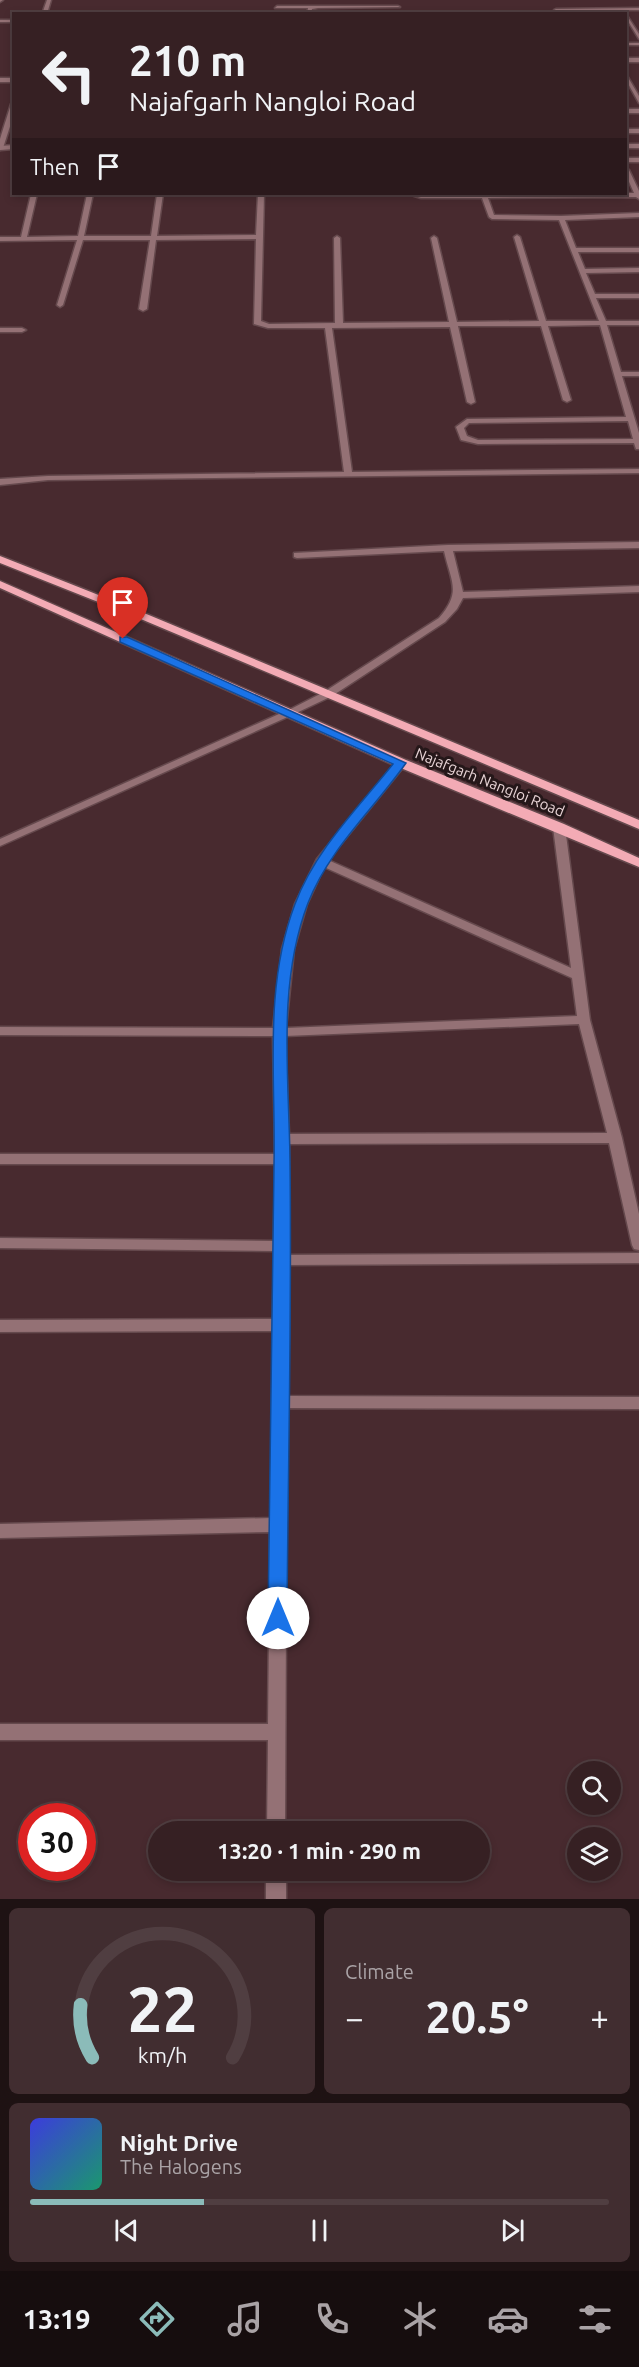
<!DOCTYPE html>
<html lang="en">
<head>
<meta charset="utf-8">
<style>
  :root { --surface:#362023; --page:#412d30; --text:#f1f3f6; --muted:#aaa3a6; --line:#503e41; --accent:#8bbbb9 }
  body { margin:0; font-family:Ubuntu,sans-serif; background:var(--page); color:var(--text); height:100vh; display:flex; flex-direction:column; font-size:22px; white-space:nowrap }
  * { box-sizing:border-box; margin:0 }
  p { font-size:20px; color:var(--muted) }
  .icon { flex:none; width:33px; height:33px; fill:none; stroke:currentColor; stroke-width:2; stroke-linecap:round; stroke-linejoin:round }
  .map { position:relative; height:1899px; overflow:hidden }
  .sheet { display:flex; flex-direction:column; gap:9px; padding:9px; background:#1e1213; flex:1 }
  .sheet>* { flex:none }
  .top-card { position:absolute; left:12px; top:12px; width:615px; height:183px; border-radius:0px; box-shadow:0 3px 9px #0003,0 0 0 2px var(--line); background:#362023; color:var(--text); overflow:hidden }
  .tools { position:absolute; left:567px; top:1761px; display:grid; gap:12px }
  .tools a { display:grid; place-items:center; width:54px; height:54px; border-radius:50%; background:var(--surface); box-shadow:0 3px 9px #0003,0 0 0 2px var(--line); font-size:30px }
  .speed { position:absolute; left:18px; top:1803px; display:flex; gap:12px; font-size:30px; font-weight:700; text-align:center }
  .speed>* { display:grid; place-content:center; width:78px; height:78px; border-radius:50%; background:var(--surface); box-shadow:0 3px 9px #0003,0 0 0 2px var(--line); line-height:1 }
  .speed .limit { border:9px solid #d22; background:#fff; color:#111 }
  .pin { position:absolute; display:grid; place-items:center; width:51px; height:51px; color:#fff; margin:-62px -26px; border-radius:50% 50% 50% 0; rotate:-45deg; box-shadow:0 0 6px #0007 }
  .pin .icon { rotate:45deg }
  .me { position:absolute; width:66px; margin:-33px; rotate:0deg; stroke-linejoin:round; filter:drop-shadow(0 0 4px #0008) }
  .turn { display:flex; align-items:center; gap:21px; height:126px; padding:0 18px; font-size:27px }
  .turn .icon { width:78px; height:78px; stroke-width:2.5 }
  .turn b { display:block; font-size:42px; line-height:51px }
  .then { display:flex; align-items:center; height:57px; padding:0 18px; background:#0003; gap:12px; font-size:22px }
  .big { font-size:45px; font-weight:700; line-height:1.1 }
  .sheet .card { flex:1; display:flex; flex-direction:column; justify-content:center; gap:9px; min-width:0; padding:0 21px; border-radius:9px; background:var(--page) }
  .sheet .dial { align-items:center; gap:0 }
  .dial svg { height:156px; overflow:visible; fill:none; stroke:var(--line); stroke-width:7; stroke-linecap:round; text-anchor:middle }
  .dial text { fill:var(--text); stroke:none }
  .song { display:flex; align-items:center; gap:18px }
  .cover { width:72px; height:72px; border-radius:9px; background:linear-gradient(135deg,hsl(240 70% 55%),hsl(160 70% 35%)) }
  .played { height:6px; border-radius:3px; background:linear-gradient(90deg,var(--accent) 30%,var(--line) 30%) }
  .keys { display:flex; justify-content:space-around; direction:ltr }
  .heat { display:flex; justify-content:space-between; align-items:center; font-size:33px; direction:ltr }
  .sheet .tiles { flex:1; display:grid; gap:9px; grid-template-columns:1fr 1fr }
  .card:last-child { grid-column:span 2 }
  .trip { position:absolute; left:148px; top:1821px; width:342px; height:60px; border-radius:30px; background:var(--surface); box-shadow:0 3px 9px #0003,0 0 0 2px var(--line); font-weight:700; line-height:60px; text-align:center }
  .tabs { display:flex; height:96px; justify-content:space-around; align-items:center; background:#160d0e; color:var(--muted) }
  .tabs .icon { width:42px; height:42px }
  .tabs .selected { color:var(--accent) }
  .tabs b { font-size:27px; color:var(--text) }
  .map>svg:first-child { display:block }
  .lines { fill:none; stroke-linecap:round; stroke-linejoin:round }
  .service-casing { stroke:#65494d; stroke-width:3 }
  .minor-casing { stroke:#65494d; stroke-width:3 }
  .primary-casing { stroke:#65494d; stroke-width:3 }
  .service { fill:#947175; fill-rule:evenodd }
  .minor { fill:#947175; fill-rule:evenodd }
  .primary { fill:#f3abb5; fill-rule:evenodd }
  .route { fill:#1a73e8; stroke:#114b97; stroke-width:1.5 }
  .labels { text-anchor:middle; dominant-baseline:central; stroke-width:6; stroke-linejoin:round; paint-order:stroke }
  .street-label { font-size:15px; fill:#e8d4d6; stroke:#251719 }
</style>
</head>
<body>
<div class="map">
<svg width="639" height="1899" viewBox="0 0 639 1899">
  <rect width="100%" height="100%" fill="#482a2f"/>
  <g class="lines">
    <defs>
      <g id="service">
        <polygon points="14,145 14,149 0,150 0,146"/>
        <polygon points="288,710 293,713 292,715 0,846 0,839"/>
      </g>
      <g id="minor">
        <polygon points="0,0 3,0 0,2"/>
        <polygon points="47,0 51,0 47,14 42,14"/>
        <polygon points="277,6 398,6 400,7 318,8 312,9 311,14 307,14 308,8 275,8"/>
        <polygon points="639,8 639,10 554,10 556,9"/>
        <polygon points="626,14 639,34 639,39 626,18"/>
        <rect x="0" y="20" width="14" height="2"/>
        <rect x="626" y="43" width="13" height="2"/>
        <rect x="626" y="58" width="13" height="4"/>
        <polygon points="626,74 639,96 639,103 626,80"/>
        <rect x="0" y="78" width="14" height="4"/>
        <polygon points="14,102 14,114 3,148 0,150 0,139 11,104"/>
        <rect x="626" y="109" width="13" height="4"/>
        <rect x="626" y="129" width="13" height="4"/>
        <rect x="626" y="144" width="13" height="4"/>
        <rect x="626" y="158" width="13" height="4"/>
        <path d="M626 168 629 170 639 191V199L636 197 488 198 494 215 561 216 639 213V217L565 220 576 248H639V252H578L585 269 639 268V272L586 273 595 294H639V298H596L606 321H639V325H607L621 372H639V376H622L639 433V449H636L634 443 478 444 461 440 456 427 467 419 626 417 600 325 548 326 571 400 567 402 563 400 541 326H458L475 402 471 404 467 402 450 327 332 328 352 472 639 469V473L48 480 0 485V479L48 476 344 472 325 328H268L254 324 256 239 156 240 147 309 143 311 139 309 150 240H83L63 305 60 307 57 305 77 240 0 241V237H21L31 194H37L27 237 78 236 87 194H93L84 236H151L157 194H163L157 236 256 235 258 194H264L261 321 269 324 335 323 334 238 337 236 340 238 343 323 449 322 431 238 434 236 437 238 457 322 539 321 514 237 517 235 520 237 546 321H599L559 220 492 219 489 217 482 198H421L408 194 634 193 626 175ZM628 421 633 439 478 440 467 436 464 428 469 423Z"/>
        <polygon points="0,328 22,328 26,330 22,332 0,332"/>
        <path d="M639 542V548L453 551 463 592 639 586V592L463 598 457 609 445 622 332 696 292 715 288 716 283 713 324 692 439 618C462 592 451 582 444 551L297 558 294 557V553L448 545Z"/>
        <path d="M401 760 405 761 406 763 405 765 328 860 571 968 553 827 559 824 565 827 590 1020 622 1138 639 1214V1250L634 1249 632 1245 609 1143 289 1144 288 1255 639 1253V1263L288 1265V1396L639 1397V1409L287 1408 285 1832H267L268 1740H0V1724H268L270 1532 0 1538V1524L271 1518 273 1331 0 1332V1320L273 1319 274 1251 0 1248V1238L274 1241 275 1164H0V1154H275L273 1036 0 1035V1027L273 1028 282 949 295 904 317 859 397 761ZM324 867 572 978 577 1016 286 1028 294 949 307 904ZM579 1024 607 1133 289 1134 285 1036Z"/>
        <rect x="266" y="1870" width="20" height="29"/>
      </g>
      <g id="primary">
        <polygon points="0,556 144,613 639,820 639,829 136,617 0,563"/>
        <polygon points="0,581 406,760 564,824 639,858 639,867 396,766 0,588"/>
      </g>
    </defs>
    <!-- service casing -->
    <use href="#service" class="service-casing"/>
    <!-- minor casing -->
    <use href="#minor" class="minor-casing"/>
    <!-- primary casing -->
    <use href="#primary" class="primary-casing"/>
    <!-- service -->
    <use href="#service" class="service"/>
    <!-- minor -->
    <use href="#minor" class="minor"/>
    <!-- primary -->
    <use href="#primary" class="primary"/>
  </g>
  <!-- route -->
  <path class="route" d="M120 637H127L406 763C373 810 329 849 308 903 277 984 289 1075 290 1160 292 1312 288 1465 287 1618L284 1624 278 1626 271 1624 268 1618C270 1467 272 1316 274 1165 276 1078 263 988 295 904 315 850 358 808 393 764L120 642Z"/>
  <g class="labels">
    <!-- street labels -->
    <g class="street-label">
      <text transform="translate(490 782) rotate(22)">Najafgarh Nangloi Road</text>
    </g>
  </g>
</svg>
<div class="tools">
<a><svg class="icon" aria-label="search" viewBox="0 0 24 24"><circle cx="10" cy="10" r="6"/><path d="M15 15l6 6"/></svg></a>
<a><svg class="icon" aria-label="layers" viewBox="0 0 24 24"><path d="M12 4l9 5-9 5-9-5zM3 14l9 5 9-5"/></svg></a>
</div>
<div class="speed"><div class="limit">30</div></div>
<div class="pin" style="left:123px;top:639px;background:#d93025"><svg class="icon" aria-label="arrive" viewBox="0 0 24 24"><path d="M6 21V4h12l-3 4 3 4H6"/></svg></div>
<svg class="me" style="left:278px;top:1618px" viewBox="-20 -20 40 40"><circle r="19" fill="#fff"/><path d="M0-13L10 11 0 6-10 11z" fill="#1a73e8"/></svg>
<div class="trip">13:20 · 1 min · 290 m</div>
<div class="top-card">
<div class="turn"><svg class="icon" aria-label="left" viewBox="0 0 24 24"><path d="M17 20v-9H6M10 6l-5 5 5 5"/></svg><div><b>210 m</b>Najafgarh Nangloi Road</div></div>
<div class="then">Then<svg class="icon" aria-label="arrive" viewBox="0 0 24 24"><path d="M6 21V4h12l-3 4 3 4H6"/></svg></div>
</div>
</div>
<section class="sheet">
<div class="tiles">
<div class="card dial"><svg viewBox="0 0 100 80">
<path d="M14 69A42 42 0 1 1 86 69"/>
<path d="M14 69A42 42 0 0 1 8 42" stroke="#8bbbb9"/>
<text x="50" y="56" font-size="32" font-weight="700">22</text>
<text x="50" y="72" font-size="11">km/h</text>
</svg></div>
<div class="card"><p>Climate</p>
<div class="heat"><a>−</a><b class="big">20.5°</b><a>+</a></div>
</div>
<div class="card">
<div class="song"><i class="cover"></i><div><b>Night Drive</b><p>The Halogens</p></div></div>
<div class="played"></div>
<div class="keys"><svg class="icon" aria-label="previous" viewBox="0 0 24 24"><path d="M18 5L8 12l10 7zM5 5v14"/></svg><svg class="icon" aria-label="pause" viewBox="0 0 24 24"><path d="M8 5v14M16 5v14"/></svg><svg class="icon" aria-label="next" viewBox="0 0 24 24"><path d="M6 5l10 7-10 7zM19 5v14"/></svg></div>
</div>
</div>
</section>
<nav class="tabs">
<b>13:19</b>
<svg class="icon selected" aria-label="directions" viewBox="0 0 24 24"><path d="M12 3l9 9-9 9-9-9zM9 14v-3h6M13 9l2 2-2 2"/></svg>
<svg class="icon" aria-label="music" viewBox="0 0 24 24"><path d="M9 18V5l10-2v13"/><circle cx="6" cy="18" r="3"/><circle cx="16" cy="16" r="3"/></svg>
<svg class="icon" aria-label="phone" viewBox="0 0 24 24"><path d="M5 4h4l2 5-3 2q2 4 5 5l2-3 5 2v4C11 20 4 13 5 4z"/></svg>
<svg class="icon" aria-label="climate" viewBox="0 0 24 24"><path d="M12 3v18M4 7l16 10M4 17L20 7"/></svg>
<svg class="icon" aria-label="car" viewBox="0 0 24 24"><path d="M5 17H2v-5l4-1 3-4h7l3 4 3 1v5h-3M9 17h6M6 11h13"/><circle cx="7" cy="17" r="2"/><circle cx="17" cy="17" r="2"/></svg>
<svg class="icon" aria-label="filters" viewBox="0 0 24 24"><path d="M4 7h16M4 17h16"/><circle cx="9" cy="7" r="2"/><circle cx="15" cy="17" r="2"/></svg>
</nav>
</body>
</html>
